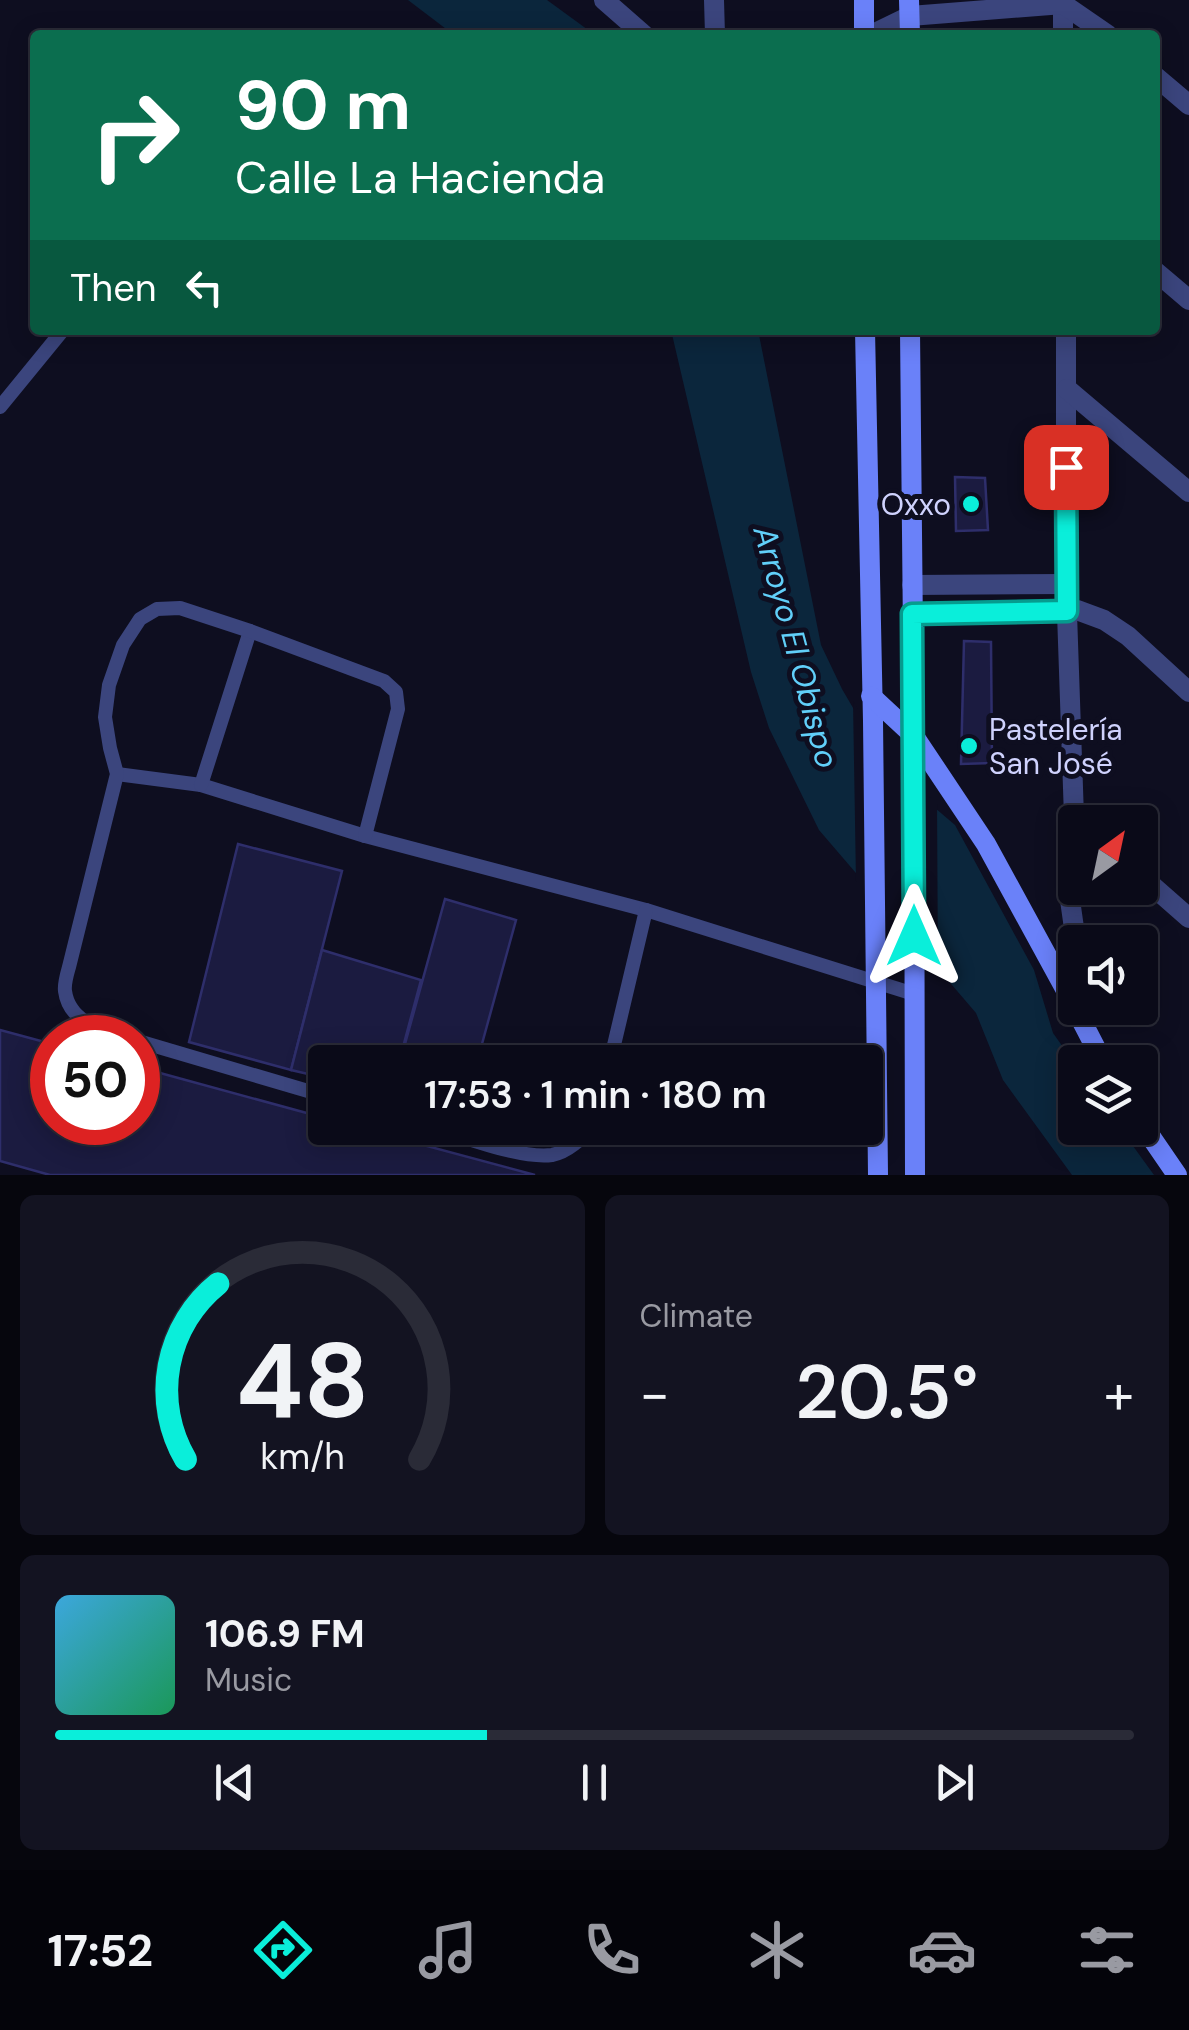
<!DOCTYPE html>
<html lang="en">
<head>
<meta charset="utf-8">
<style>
  :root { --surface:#0a0a18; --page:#131321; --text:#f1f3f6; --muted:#999aa2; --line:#2a2b37; --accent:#0aeeda }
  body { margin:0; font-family:"DM Sans",sans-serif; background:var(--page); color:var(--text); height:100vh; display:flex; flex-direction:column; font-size:38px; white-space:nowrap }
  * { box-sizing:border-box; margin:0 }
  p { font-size:32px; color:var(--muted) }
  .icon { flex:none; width:55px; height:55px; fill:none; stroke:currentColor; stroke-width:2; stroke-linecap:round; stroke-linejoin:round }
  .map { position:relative; height:1175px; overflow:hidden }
  .panel { display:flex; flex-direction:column; gap:20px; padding:20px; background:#06060d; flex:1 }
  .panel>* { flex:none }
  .guide { position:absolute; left:30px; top:30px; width:1130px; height:305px; border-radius:10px; box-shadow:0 5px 25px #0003,0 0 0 2px var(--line); background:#0b6e4f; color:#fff; overflow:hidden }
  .needle { width:65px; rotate:33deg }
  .controls { position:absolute; left:1058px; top:805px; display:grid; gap:20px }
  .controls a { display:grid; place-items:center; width:100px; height:100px; border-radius:10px; background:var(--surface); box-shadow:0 5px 25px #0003,0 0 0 2px var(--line); font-size:50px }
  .speed { position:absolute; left:30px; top:1015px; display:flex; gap:20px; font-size:50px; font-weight:700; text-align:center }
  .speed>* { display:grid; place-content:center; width:130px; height:130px; border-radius:50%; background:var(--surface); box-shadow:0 5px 25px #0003,0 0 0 2px var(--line); line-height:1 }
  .speed .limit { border:15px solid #d22; background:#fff; color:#111 }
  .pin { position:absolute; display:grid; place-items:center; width:85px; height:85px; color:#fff; margin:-42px; border-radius:20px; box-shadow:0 5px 15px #0006 }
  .me { position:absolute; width:110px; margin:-55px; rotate:0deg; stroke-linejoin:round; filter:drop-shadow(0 0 8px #0008) }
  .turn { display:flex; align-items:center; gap:35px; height:210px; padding:0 40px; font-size:45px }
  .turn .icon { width:130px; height:130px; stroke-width:2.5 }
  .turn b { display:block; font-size:70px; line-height:85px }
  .then { display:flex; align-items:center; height:95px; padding:0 40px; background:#0003; gap:20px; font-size:38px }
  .big { font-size:75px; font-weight:600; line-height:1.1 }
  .panel .tile { flex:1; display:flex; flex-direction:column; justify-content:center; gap:15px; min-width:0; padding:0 35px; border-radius:15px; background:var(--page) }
  .panel .dial { align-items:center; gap:0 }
  .dial svg { height:260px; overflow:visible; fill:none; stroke:var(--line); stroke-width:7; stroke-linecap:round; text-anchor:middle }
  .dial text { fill:var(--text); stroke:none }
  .song { display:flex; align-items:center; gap:30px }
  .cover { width:120px; height:120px; border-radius:15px; background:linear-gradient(135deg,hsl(200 70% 55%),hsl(150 70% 35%)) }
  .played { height:10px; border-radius:5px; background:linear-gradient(90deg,var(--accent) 40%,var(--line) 40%) }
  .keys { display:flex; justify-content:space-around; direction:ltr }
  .heat { display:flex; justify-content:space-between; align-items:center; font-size:55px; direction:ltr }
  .panel .tiles { flex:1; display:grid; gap:20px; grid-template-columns:1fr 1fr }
  .tile:last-child { grid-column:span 2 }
  .trip { position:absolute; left:308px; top:1045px; width:575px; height:100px; border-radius:10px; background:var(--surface); box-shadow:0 5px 25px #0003,0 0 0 2px var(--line); font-weight:600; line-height:100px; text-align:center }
  .tabs { display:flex; height:160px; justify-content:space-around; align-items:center; background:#04040a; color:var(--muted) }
  .tabs .icon { width:70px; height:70px }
  .tabs .active { color:var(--accent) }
  .tabs b { font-size:45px; color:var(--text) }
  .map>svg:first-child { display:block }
  .water { fill:#0b263c }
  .pier { fill:#0e0e20 }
  .building { fill:#1b1b40; stroke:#2e2e6b; stroke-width:2.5 }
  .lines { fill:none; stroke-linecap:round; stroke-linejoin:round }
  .lane { stroke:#3b457d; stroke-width:14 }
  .street { stroke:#3b457d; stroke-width:20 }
  .secondary { stroke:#6a81f9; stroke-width:20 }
  .route-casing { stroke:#069b8e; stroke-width:25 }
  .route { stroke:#0aeeda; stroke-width:18 }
  .poi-dot { fill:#0aeeda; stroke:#0e0e20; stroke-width:4 }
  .labels { text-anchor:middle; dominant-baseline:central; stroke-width:10; stroke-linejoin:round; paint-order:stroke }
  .poi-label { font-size:30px; fill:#cfd2fd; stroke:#0e0e20; text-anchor:end }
  .water-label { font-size:32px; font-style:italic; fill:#61cff9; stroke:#0e0e20 }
</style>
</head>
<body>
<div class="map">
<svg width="1189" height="1175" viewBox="0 0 1189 1175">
  <rect width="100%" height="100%" fill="#0e0e20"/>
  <!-- water -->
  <g class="water">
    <polygon points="408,0 547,0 595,35 454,35"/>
    <polygon points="671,330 758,330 821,645 842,689 877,749 914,790 955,825 1034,970 1053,1033 1075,1064 1075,1128 1120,1128 1154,1175 1072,1175 1003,1080 976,1013 819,830 769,728 751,672"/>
  </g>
  <!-- pier -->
  <polygon class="pier" points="853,701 881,746 918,787 937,803 938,976 856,881"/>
  <!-- building -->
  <g class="building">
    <polygon points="955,477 985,478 988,530 956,531"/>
    <polygon points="964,641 991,642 992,763 961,764"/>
    <polygon points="238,844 342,871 291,1070 189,1042"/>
    <polygon points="445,899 516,920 477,1062 400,1062"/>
    <polygon points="322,950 421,980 399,1062 325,1062 325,1078 291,1070"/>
    <polygon points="0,1030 52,1044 52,1122 138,1122 138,1067 325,1118 325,1128 360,1128 535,1175 50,1175 0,1161"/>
  </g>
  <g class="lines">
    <!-- lane -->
    <g class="lane">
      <polyline points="0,407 63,330"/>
      <polyline points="117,774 201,785 365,836 646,910 914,994"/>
      <polyline points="201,785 250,631"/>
      <path d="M126 1038C101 1030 69 1022 65 991 64 984 67 974 69 967L117 774 110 748 105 717 109 685 123 645 140 619 157 609 180 608 250 631 384 681 396 692 398 709 365 836"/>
      <polyline points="138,1041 325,1096"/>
      <polyline points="610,1062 646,910"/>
      <path d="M433 1128C465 1137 520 1159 552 1155 568 1152 581 1139 591 1128"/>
    </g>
    <!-- street -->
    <g class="street">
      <polyline points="604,0 644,35"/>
      <polyline points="714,0 715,35"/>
      <polyline points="1063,0 1063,35"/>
      <polyline points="871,35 910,16 1063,4 1108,35"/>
      <polyline points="1155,76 1189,105"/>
      <polyline points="1155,271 1189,300"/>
      <polyline points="1066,330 1066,584 1074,817 1070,900 1076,942"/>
      <polyline points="1067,389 1189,492"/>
      <polyline points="912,585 1066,584"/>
      <polyline points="912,614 1077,610 1104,620 1128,636 1189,692"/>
      <polyline points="1140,875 1189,918"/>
    </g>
    <!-- secondary -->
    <g class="secondary">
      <polyline points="864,0 864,35"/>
      <polyline points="909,0 910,35"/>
      <polyline points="865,330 873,721 878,1175"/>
      <polyline points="910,330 914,736 915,1175"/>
      <polyline points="871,696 914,736 986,844 1075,1007"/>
      <polyline points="1075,1008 1103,1062"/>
      <polyline points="1140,1121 1177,1175"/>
    </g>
  </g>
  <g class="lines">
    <defs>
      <polyline id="route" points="914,936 912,614 1067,611 1066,467"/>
    </defs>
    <!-- route casing -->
    <use href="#route" class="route-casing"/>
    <!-- route -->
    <use href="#route" class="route"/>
  </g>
  <!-- markers -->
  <g class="poi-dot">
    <circle cx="971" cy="504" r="10"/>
    <circle cx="969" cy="746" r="10"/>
  </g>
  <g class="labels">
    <!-- poi labels -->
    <g class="poi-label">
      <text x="951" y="504">Oxxo</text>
      <text x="989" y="729" text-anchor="start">Pastelería<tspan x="989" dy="34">San José</tspan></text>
    </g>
    <!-- water labels -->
    <g class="water-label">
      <text transform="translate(796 647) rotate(75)">Arroyo El Obispo</text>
    </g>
  </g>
</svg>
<div class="controls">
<a><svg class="needle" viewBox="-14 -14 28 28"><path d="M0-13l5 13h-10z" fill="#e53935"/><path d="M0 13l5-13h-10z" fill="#999aa2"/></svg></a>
<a><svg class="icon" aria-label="sound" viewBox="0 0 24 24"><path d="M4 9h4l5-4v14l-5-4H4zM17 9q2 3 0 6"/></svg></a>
<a><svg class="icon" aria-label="layers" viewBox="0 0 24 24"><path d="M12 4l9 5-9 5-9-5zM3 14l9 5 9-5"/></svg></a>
</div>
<div class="speed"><div class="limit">50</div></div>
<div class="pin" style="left:1066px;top:467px;background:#d93025"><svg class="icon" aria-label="arrive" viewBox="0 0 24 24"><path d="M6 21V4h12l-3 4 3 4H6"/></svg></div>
<svg class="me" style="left:914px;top:936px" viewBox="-20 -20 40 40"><path d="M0-17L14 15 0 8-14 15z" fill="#0aeeda" stroke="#fff" stroke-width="4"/></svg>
<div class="trip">17:53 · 1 min · 180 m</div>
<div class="guide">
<div class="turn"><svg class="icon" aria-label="right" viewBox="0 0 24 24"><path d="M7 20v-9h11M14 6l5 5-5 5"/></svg><div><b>90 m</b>Calle La Hacienda</div></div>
<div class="then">Then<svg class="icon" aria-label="left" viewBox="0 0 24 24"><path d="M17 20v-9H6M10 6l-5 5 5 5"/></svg></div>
</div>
</div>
<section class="panel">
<div class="tiles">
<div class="tile dial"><svg viewBox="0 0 100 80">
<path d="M14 69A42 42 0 1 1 86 69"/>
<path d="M14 69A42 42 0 0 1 24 15" stroke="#0aeeda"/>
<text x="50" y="56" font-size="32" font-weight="700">48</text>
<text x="50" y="72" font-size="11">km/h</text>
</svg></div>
<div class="tile"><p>Climate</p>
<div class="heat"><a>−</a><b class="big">20.5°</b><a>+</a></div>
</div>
<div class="tile">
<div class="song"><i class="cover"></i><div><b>106.9 FM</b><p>Music</p></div></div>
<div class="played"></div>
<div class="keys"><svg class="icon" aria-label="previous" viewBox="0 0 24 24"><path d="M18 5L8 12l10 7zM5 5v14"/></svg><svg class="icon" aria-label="pause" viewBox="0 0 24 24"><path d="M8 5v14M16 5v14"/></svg><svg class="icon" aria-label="next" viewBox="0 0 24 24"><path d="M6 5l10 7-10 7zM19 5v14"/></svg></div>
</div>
</div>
</section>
<nav class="tabs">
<b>17:52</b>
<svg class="icon active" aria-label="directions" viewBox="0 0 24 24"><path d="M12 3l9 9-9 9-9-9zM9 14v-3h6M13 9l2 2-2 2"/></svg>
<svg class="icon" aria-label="music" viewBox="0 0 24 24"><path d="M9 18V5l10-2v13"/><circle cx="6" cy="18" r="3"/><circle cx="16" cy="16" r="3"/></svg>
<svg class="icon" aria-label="phone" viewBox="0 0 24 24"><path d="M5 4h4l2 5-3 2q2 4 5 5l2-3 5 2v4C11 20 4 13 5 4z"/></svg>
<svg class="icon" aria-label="climate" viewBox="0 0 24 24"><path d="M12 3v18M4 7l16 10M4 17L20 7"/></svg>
<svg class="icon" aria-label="car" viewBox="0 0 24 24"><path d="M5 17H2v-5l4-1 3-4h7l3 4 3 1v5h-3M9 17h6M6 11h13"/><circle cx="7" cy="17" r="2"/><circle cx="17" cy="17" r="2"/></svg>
<svg class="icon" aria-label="filters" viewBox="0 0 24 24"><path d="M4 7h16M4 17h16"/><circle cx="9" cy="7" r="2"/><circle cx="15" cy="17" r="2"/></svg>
</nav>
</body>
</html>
